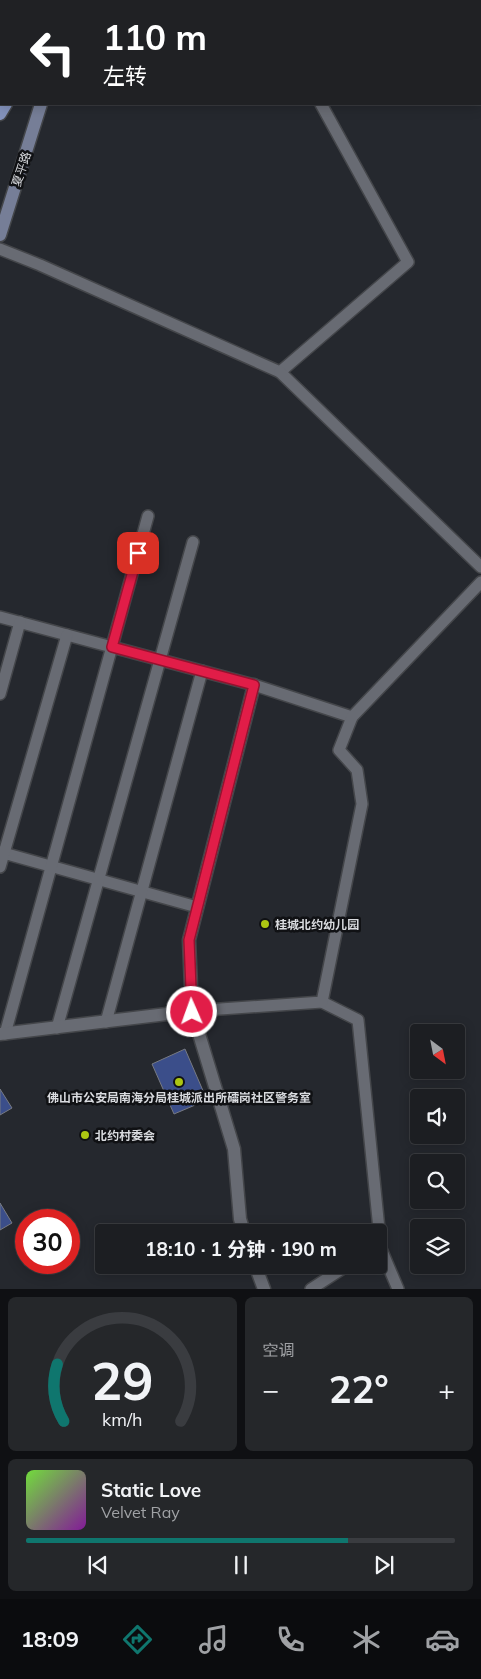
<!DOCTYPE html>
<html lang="zh">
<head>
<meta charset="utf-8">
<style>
  :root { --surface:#1c1e22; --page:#25272a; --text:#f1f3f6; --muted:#a0a2a5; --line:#3a3c40; --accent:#0f766e }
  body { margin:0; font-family:Mulish,"Noto Sans SC",sans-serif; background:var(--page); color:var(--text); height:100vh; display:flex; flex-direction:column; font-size:19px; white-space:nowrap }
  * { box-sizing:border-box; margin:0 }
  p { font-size:16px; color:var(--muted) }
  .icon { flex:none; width:28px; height:28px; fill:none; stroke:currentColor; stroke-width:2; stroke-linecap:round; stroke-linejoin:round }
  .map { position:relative; height:1289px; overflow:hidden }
  .sheet { display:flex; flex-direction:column; gap:8px; padding:8px; background:#0f1013; flex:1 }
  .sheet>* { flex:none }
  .guide { position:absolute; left:0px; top:0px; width:481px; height:105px; box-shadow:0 2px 12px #0003,0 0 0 1px var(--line); background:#202124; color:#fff; overflow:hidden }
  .needle { width:32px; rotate:148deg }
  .tools { position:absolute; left:410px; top:1024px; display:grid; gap:10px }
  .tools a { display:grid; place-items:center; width:55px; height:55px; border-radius:5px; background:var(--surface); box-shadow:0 2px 12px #0003,0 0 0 1px var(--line); font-size:25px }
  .speed { position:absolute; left:15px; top:1209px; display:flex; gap:10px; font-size:25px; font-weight:700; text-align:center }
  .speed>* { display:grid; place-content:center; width:65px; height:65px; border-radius:50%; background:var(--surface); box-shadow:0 2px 12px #0003,0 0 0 1px var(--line); line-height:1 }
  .speed .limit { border:8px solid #d22; background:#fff; color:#111 }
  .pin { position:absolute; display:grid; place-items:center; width:42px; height:42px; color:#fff; margin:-21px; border-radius:10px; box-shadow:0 2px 8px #0006 }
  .me { position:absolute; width:55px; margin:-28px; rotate:358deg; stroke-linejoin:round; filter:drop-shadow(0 0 4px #0008) }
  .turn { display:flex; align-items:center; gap:18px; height:105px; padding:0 20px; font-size:22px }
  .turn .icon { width:65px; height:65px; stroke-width:2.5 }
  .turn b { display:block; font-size:35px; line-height:42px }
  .big { font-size:38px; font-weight:700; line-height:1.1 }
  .sheet .widget { flex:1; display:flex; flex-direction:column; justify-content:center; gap:8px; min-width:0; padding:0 18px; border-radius:8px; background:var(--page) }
  .sheet .dial { align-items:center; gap:0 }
  .dial svg { height:130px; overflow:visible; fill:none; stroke:var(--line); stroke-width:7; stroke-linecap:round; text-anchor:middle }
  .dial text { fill:var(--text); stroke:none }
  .song { display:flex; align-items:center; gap:15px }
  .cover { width:60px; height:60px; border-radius:8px; background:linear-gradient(135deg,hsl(100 70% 55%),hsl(290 70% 35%)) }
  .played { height:5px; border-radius:2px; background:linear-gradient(90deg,var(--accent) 75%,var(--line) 75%) }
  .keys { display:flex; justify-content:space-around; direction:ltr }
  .heat { display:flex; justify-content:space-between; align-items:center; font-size:28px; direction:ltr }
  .sheet .tiles { flex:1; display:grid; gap:8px; grid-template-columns:1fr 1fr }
  .widget:last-child { grid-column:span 2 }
  .trip { position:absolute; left:95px; top:1224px; width:292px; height:50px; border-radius:5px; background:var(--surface); box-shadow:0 2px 12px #0003,0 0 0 1px var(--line); font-weight:700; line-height:50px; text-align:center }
  .tabs { display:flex; height:80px; justify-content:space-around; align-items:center; background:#0b0c0e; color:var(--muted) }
  .tabs .icon { width:35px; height:35px }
  .tabs .active { color:var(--accent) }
  .tabs b { font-size:22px; color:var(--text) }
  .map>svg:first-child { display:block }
  .building { fill:#3b4e8a; stroke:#777a82 }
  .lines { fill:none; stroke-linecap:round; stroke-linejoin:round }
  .service-casing { stroke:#44464a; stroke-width:14 }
  .minor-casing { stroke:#44464a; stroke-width:15 }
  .secondary-casing { stroke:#44464a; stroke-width:15 }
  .primary-casing { stroke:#44464a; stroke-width:15 }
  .service { stroke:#686b73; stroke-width:11 }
  .minor { stroke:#686b73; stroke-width:12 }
  .secondary { stroke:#767e97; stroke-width:12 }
  .primary { stroke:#8392bc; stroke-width:12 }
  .route-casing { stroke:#92132f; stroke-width:12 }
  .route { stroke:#e11d48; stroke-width:9 }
  .poi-dot { fill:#acc612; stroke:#101114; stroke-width:2 }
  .labels { text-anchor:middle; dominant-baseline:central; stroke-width:5; stroke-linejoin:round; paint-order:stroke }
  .street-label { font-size:12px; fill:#d9dbdf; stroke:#101114 }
  .poi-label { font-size:12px; font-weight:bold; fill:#d9dbdf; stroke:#101114; text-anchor:start }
</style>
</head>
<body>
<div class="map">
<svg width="481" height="1289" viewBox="0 0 481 1289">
  <rect width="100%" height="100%" fill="#25282e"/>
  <!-- building -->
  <g class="building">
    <polygon points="185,1049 207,1100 174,1114 152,1064"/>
    <polygon points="0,1089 12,1108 0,1115"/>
    <polygon points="0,1203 12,1223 0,1230"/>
  </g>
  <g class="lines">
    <defs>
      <g id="service">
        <polyline points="191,0 193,1"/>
        <polyline points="480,0 481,1"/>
        <polyline points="203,1 204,0"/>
        <polyline points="0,249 40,265 280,372 408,262 321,104"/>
        <polyline points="280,372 481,567"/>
        <polyline points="0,617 254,685 352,717"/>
        <polyline points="0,694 20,622"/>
        <polyline points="0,852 197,907"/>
        <polyline points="0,867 67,635"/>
        <polyline points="322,1002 358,1020 381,1249 398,1289"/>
        <polyline points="192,1011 322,1002 362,804 357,770 339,750 352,717 481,582"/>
        <polyline points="106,1022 202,671"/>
        <polyline points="57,1028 193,542"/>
        <polyline points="5,1034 148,516"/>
        <polyline points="311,1289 348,1265"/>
      </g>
      <g id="minor">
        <polyline points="0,1034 192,1011"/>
        <polyline points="244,1232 240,1219 234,1149 192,1011 189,940 254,685"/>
        <polyline points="255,1265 264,1289"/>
      </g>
      <polyline id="secondary" points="0,235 41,104"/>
      <g id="primary">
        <polyline points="56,1 56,0"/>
        <polyline points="0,7 1,9"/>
        <polyline points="0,114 6,104"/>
      </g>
    </defs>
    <!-- service casing -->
    <use href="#service" class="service-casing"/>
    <!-- minor casing -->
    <use href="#minor" class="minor-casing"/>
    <!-- secondary casing -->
    <use href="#secondary" class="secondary-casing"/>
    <!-- primary casing -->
    <use href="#primary" class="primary-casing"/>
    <!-- service -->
    <use href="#service" class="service"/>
    <!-- minor -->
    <use href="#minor" class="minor"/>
    <!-- secondary -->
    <use href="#secondary" class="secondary"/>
    <!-- primary -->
    <use href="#primary" class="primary"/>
  </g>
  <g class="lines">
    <defs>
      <polyline id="route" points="138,553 112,647 254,685 189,940 192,1012"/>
    </defs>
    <!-- route casing -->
    <use href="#route" class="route-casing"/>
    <!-- route -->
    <use href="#route" class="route"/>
  </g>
  <!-- markers -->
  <g class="poi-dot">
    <circle cx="265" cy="924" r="5"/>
    <circle cx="179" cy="1082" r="5"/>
    <circle cx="85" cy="1135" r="5"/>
  </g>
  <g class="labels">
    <!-- street labels -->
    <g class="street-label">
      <text transform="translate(21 169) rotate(-72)">夏平路</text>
    </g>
    <!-- poi labels -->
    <g class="poi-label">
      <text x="275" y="924">桂城北约幼儿园</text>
      <text x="179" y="1097" text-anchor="middle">佛山市公安局南海分局桂城派出所礌岗社区警务室</text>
      <text x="95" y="1135">北约村委会</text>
    </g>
  </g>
</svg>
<div class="tools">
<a><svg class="needle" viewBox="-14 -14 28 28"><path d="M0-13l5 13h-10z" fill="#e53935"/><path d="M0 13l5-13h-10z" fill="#a0a2a5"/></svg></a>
<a><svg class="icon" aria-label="sound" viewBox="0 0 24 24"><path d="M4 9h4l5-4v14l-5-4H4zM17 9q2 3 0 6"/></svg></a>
<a><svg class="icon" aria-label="search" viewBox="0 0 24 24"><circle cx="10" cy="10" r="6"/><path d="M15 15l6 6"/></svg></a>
<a><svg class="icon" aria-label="layers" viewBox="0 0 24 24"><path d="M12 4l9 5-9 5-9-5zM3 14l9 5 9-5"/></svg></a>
</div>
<div class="speed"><div class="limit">30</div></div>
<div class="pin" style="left:138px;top:553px;background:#d93025"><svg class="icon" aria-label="arrive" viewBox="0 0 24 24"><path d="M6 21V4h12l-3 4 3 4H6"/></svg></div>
<svg class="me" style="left:192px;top:1012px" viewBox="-20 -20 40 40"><circle r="17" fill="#e11d48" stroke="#fff" stroke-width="3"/><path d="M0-11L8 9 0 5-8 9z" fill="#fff"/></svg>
<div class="trip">18:10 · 1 分钟 · 190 m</div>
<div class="guide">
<div class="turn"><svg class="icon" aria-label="left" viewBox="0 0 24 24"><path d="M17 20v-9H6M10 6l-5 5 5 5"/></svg><div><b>110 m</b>左转</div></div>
</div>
</div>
<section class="sheet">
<div class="tiles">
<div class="widget dial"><svg viewBox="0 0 100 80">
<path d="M14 69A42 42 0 1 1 86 69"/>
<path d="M14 69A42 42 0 0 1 10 34" stroke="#0f766e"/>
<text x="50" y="56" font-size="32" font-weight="700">29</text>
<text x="50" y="72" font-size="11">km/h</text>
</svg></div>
<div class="widget"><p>空调</p>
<div class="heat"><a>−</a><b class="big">22°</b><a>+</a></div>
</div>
<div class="widget">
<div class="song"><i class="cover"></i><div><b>Static Love</b><p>Velvet Ray</p></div></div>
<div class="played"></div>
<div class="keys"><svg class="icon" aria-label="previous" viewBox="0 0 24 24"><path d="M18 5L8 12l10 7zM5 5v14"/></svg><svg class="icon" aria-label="pause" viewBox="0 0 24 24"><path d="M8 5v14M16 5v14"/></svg><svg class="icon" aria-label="next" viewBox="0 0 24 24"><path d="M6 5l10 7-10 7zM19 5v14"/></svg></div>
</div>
</div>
</section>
<nav class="tabs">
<b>18:09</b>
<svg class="icon active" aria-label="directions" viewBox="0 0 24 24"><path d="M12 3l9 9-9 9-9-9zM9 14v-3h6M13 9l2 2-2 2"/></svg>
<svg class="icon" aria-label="music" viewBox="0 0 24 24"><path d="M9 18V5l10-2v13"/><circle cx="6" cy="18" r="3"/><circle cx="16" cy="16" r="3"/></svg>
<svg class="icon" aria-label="phone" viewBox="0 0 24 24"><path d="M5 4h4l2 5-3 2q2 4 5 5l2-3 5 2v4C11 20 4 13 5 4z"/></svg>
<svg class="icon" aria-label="climate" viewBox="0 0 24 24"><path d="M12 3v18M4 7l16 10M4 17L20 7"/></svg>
<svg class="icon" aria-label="car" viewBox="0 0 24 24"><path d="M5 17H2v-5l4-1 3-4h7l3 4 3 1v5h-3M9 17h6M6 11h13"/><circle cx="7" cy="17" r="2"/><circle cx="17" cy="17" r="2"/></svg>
</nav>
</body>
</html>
